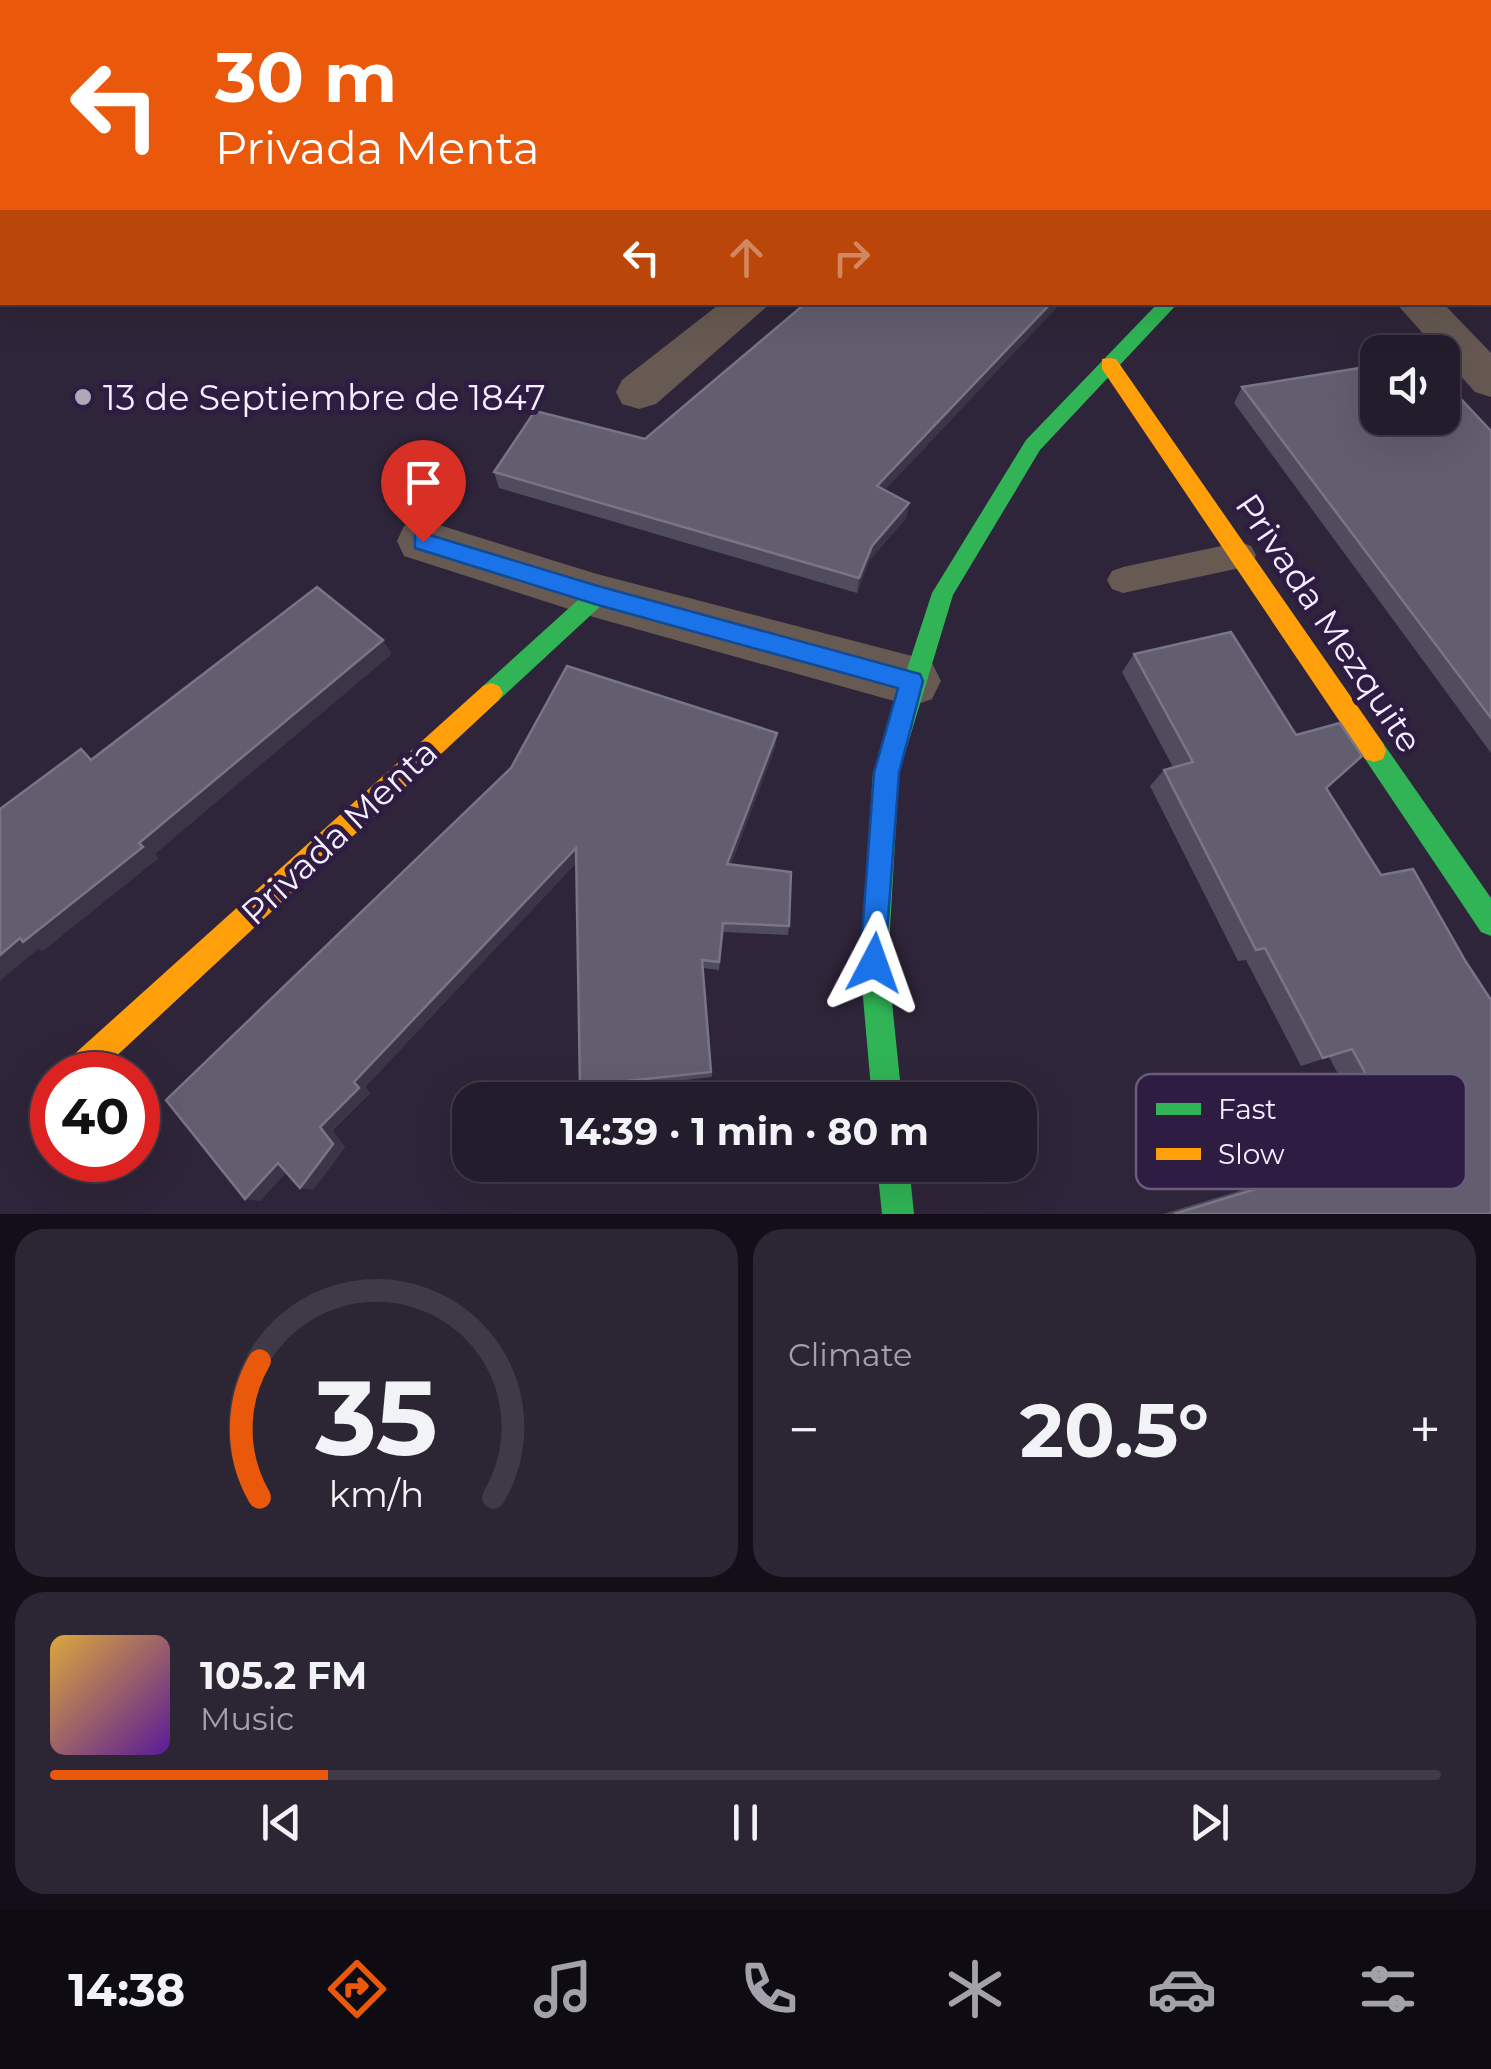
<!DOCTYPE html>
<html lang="en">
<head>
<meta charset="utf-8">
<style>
  :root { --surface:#231c2c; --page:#2b2534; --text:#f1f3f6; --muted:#a3a1a9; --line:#403a48; --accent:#ea580c }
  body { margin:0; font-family:Montserrat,sans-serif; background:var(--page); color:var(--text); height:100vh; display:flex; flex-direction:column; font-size:38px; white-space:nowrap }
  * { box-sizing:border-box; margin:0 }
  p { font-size:32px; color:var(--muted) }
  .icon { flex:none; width:55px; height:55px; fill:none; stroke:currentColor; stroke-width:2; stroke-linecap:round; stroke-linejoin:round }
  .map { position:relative; height:1214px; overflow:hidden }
  .details { display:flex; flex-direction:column; gap:15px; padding:15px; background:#130f18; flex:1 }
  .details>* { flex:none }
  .guide { position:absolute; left:0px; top:0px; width:1492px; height:305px; box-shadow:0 10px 40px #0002,0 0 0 2px var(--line); background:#ea580c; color:#fff; overflow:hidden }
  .buttons { position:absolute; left:1360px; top:335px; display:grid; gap:20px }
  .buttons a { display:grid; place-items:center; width:100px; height:100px; border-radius:20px; background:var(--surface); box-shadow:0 10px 40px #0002,0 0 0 2px var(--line); font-size:50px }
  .speed { position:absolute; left:30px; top:1052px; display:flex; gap:20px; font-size:50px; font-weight:700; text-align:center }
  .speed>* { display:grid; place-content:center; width:130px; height:130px; border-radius:50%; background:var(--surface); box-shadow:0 10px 40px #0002,0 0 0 2px var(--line); line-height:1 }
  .speed .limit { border:15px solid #d22; background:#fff; color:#111 }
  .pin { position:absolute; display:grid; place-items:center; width:85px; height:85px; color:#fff; margin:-102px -42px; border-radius:50% 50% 50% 0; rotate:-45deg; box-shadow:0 0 10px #0007 }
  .pin .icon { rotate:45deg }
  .me { position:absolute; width:110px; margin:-55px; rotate:4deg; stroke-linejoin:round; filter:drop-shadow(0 0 8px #0008) }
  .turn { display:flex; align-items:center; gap:35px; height:210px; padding:0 50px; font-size:45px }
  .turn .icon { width:130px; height:130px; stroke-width:2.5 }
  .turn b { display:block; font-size:70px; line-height:85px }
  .lanes { display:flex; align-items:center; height:95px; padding:0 50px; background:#0003; justify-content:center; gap:50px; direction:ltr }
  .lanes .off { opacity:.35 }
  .big { font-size:75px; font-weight:700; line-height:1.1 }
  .details .widget { flex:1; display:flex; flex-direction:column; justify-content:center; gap:15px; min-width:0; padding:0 35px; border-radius:30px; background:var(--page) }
  .details .dial { align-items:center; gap:0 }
  .dial svg { height:260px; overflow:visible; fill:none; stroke:var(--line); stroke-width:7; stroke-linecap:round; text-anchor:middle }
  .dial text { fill:var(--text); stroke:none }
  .song { display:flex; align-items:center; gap:30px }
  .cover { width:120px; height:120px; border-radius:15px; background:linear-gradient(135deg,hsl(40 70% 55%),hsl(270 70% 35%)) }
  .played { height:10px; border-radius:5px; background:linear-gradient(90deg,var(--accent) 20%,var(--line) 20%) }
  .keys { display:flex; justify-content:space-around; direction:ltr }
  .heat { display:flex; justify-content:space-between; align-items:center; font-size:55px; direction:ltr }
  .details .tiles { flex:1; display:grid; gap:15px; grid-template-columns:1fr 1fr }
  .widget:last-child { grid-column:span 2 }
  .trip { position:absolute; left:452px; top:1082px; width:585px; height:100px; border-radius:30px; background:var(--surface); box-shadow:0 10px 40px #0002,0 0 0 2px var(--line); font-weight:700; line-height:100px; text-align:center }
  .menu { display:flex; height:160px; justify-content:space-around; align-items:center; background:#0e0b12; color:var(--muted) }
  .menu .icon { width:70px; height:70px }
  .menu .selected { color:var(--accent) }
  .menu b { font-size:45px; color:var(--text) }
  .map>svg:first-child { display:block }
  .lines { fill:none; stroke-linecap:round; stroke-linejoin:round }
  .lane { fill:#675a53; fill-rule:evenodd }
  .street { fill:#675a53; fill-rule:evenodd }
  .fast { fill:#30b455; fill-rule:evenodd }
  .slow { fill:#ff9f0a; fill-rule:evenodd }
  .wall { fill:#504c5e }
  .shaded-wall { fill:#3c3548 }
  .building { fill:#625e6f; stroke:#797486; stroke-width:2.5 }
  .route { fill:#1a73e8; stroke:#114b97; stroke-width:2.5 }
  .poi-dot { fill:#afa8b9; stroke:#2e1c43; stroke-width:4 }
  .labels { text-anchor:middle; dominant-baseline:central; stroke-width:10; stroke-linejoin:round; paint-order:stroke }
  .poi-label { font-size:35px; fill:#f4effe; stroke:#2e1c43; text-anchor:start }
  .street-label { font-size:35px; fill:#f4effe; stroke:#2e1c43 }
  .key { fill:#2e1c43; stroke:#695b7b; stroke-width:2.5 }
  .key-label { font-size:28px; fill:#f4effe }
</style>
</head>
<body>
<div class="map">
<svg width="1491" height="1214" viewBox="0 0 1491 1214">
  <rect width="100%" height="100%" fill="#2f253a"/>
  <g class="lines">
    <!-- lane -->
    <g class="lane">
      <polygon points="0,187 2,188 2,202 0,201"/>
      <polygon points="1240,542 1251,546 1256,555 1251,564 1240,568 1123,593 1112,589 1107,580 1112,571 1123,567"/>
    </g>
    <!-- street -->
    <g class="street">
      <polygon points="722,302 772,302 656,404 639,409 622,404 616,392 622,380"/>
      <polygon points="1395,302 1442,302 1491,353 1491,397 1475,392"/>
      <polygon points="423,520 597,574 912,656 932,663 941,681 932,699 912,706 597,618 404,556 397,541 404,526"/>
    </g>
    <!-- fast -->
    <g class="fast">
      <polygon points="757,0 797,0 799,2 759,2"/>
      <polygon points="1333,0 1347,0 1347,2 1334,2"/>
      <polygon points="2,134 2,144 0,145 0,135"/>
      <polygon points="1159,302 1179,302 1040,450 953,595 899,773 888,963 902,1100 872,1100 860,963 873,773 932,593 1026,440"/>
      <polygon points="597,587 605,590 608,596 605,602 499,700 491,703 483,700 479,693 483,686 589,590"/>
      <polygon points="1374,740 1383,743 1491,898 1491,936 1481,932 1365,759 1362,751 1365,743"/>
      <polygon points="877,1165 909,1165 914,1214 882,1214"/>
    </g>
    <!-- slow -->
    <g class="slow">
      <polygon points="1109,358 1116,359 1383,743 1386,751 1383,759 1374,762 1365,759 1102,369 1102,359"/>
      <polygon points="491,683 499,686 503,693 499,700 96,1075 69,1075 66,1069 70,1058 483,686"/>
    </g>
  </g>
  <!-- wall -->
  <g class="wall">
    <polygon points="1413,0 1491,0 1491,128 1490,2 1413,2"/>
    <polygon points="1242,387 1491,431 1491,753 1234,403"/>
    <polygon points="645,439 885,490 909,503 906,518 869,561 857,593 499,488 494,472"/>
    <polygon points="1134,654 1326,788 1491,1214 1163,1214 1378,1149 1329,1057 1301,1066 1246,960 1238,961 1150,786 1164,770 1173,767 1122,672"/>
    <polygon points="776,745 731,864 789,926 788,935 724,932 719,970 703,968 712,1077 585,1091 580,1086 576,863 365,1087 370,1093 332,1131 345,1147 313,1190 286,1172 260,1201 166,1100"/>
  </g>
  <!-- shaded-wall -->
  <g class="shaded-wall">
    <polygon points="164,0 208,0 202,2 158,2"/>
    <polygon points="2,68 2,88 0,89 0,69"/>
    <polygon points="1052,302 1062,302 874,502 877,486"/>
    <polygon points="909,503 906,518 869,561 857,593 859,578 872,546"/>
    <polygon points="383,640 392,654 155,854 159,858 43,951 38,949 0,981 0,955"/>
    <polygon points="777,733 776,745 727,874 727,864"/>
    <polygon points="576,848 580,859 365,1087 370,1093 332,1131 345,1147 313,1190 300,1188 320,1127 354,1082"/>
    <polygon points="723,923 724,932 719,970 719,962"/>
    <polygon points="278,1163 292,1166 260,1201 245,1199"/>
  </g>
  <!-- building -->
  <g class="building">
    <polygon points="0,0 164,0 158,2 2,2 2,68 0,69"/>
    <polygon points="1025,0 1324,0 1323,2 1024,2"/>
    <polygon points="1426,0 1491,0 1491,105 1490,2 1427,2"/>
    <polygon points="1490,153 1491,153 1491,264 1490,263"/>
    <polygon points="807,302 1052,302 877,486 909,503 872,546 859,578 494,472 535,411 645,439"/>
    <polygon points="1378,365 1378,418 1442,418 1442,379 1491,431 1491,718 1242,387"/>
    <polygon points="317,587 383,640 139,843 143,847 23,942 20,938 0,955 0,809 81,749 91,760"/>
    <polygon points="1231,632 1296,735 1340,723 1362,756 1326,788 1381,875 1413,869 1466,962 1491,1000 1491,1214 1174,1214 1404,1144 1352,1049 1323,1058 1265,948 1256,950 1164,770 1193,762 1134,654"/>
    <polygon points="567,666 777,733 727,864 791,872 789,926 723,923 719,962 702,960 711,1072 580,1086 576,848 354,1082 359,1088 320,1127 333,1144 300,1188 278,1163 245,1199 166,1100 511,768"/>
  </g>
  <!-- route -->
  <polygon class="route" points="423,533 598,586 920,674 923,681 899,773 884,973 874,977 864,973 860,963 874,773 898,688 598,605 415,548 415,535"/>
  <!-- markers -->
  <circle class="poi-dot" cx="83" cy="397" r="10"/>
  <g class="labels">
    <!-- poi labels -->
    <g class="poi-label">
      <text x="103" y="397">13 de Septiembre de 1847</text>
    </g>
    <!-- street labels -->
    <g class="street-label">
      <text transform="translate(1329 623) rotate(56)">Privada Mezquite</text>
      <text transform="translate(339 832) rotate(-43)">Privada Menta</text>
    </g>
  </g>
  <!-- legend -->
  <rect x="1136" y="1074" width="330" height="115" rx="15" class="key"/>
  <rect x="1156" y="1103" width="45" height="12" fill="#30b455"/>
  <rect x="1156" y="1148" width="45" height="12" fill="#ff9f0a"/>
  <g class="key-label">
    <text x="1218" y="1119">Fast</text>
    <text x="1218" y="1164">Slow</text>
  </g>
</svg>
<div class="buttons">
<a><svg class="icon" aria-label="sound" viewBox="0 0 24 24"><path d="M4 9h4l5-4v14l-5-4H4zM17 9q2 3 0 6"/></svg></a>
</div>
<div class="speed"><div class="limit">40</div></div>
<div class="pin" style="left:423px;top:542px;background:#d93025"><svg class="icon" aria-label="arrive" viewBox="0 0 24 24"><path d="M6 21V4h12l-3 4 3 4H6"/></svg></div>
<svg class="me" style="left:874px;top:963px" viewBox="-20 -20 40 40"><path d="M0-17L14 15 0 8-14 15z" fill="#1a73e8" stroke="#fff" stroke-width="4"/></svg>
<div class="trip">14:39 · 1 min · 80 m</div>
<div class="guide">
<div class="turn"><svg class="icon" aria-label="left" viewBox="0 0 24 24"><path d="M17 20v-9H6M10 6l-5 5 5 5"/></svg><div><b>30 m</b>Privada Menta</div></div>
<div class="lanes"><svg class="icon" aria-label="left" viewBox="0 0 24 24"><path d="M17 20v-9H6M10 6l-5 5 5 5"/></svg><svg class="icon off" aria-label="ahead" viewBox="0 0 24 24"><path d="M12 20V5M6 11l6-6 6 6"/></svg><svg class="icon off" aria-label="right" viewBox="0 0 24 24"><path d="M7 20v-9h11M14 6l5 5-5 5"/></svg></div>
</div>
</div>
<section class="details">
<div class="tiles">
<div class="widget dial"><svg viewBox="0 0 100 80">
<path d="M14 69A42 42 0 1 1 86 69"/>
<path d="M14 69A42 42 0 0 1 14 27" stroke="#ea580c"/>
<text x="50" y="56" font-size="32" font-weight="700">35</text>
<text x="50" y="72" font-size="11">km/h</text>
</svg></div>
<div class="widget"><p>Climate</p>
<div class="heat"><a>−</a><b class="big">20.5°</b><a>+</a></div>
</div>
<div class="widget">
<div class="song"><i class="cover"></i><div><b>105.2 FM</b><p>Music</p></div></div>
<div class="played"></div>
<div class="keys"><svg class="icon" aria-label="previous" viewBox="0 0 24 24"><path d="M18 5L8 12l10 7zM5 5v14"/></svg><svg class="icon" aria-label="pause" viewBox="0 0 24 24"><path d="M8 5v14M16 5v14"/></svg><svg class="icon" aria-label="next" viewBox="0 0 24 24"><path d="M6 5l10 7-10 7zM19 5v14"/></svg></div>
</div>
</div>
</section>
<nav class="menu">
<b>14:38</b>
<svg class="icon selected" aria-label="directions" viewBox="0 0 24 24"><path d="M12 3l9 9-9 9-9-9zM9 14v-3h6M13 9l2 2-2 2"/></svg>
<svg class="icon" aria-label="music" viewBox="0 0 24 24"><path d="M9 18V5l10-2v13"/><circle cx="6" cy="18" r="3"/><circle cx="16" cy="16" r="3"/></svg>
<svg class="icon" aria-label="phone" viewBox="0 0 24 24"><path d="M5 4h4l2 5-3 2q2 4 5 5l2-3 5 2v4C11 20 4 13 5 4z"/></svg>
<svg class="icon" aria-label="climate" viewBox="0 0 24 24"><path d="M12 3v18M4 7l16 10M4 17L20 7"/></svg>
<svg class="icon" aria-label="car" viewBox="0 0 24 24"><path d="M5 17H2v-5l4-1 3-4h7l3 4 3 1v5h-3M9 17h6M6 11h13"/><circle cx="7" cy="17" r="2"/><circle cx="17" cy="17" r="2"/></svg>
<svg class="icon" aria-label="filters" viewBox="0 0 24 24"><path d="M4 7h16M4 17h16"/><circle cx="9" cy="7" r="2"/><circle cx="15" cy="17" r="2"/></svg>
</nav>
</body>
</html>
